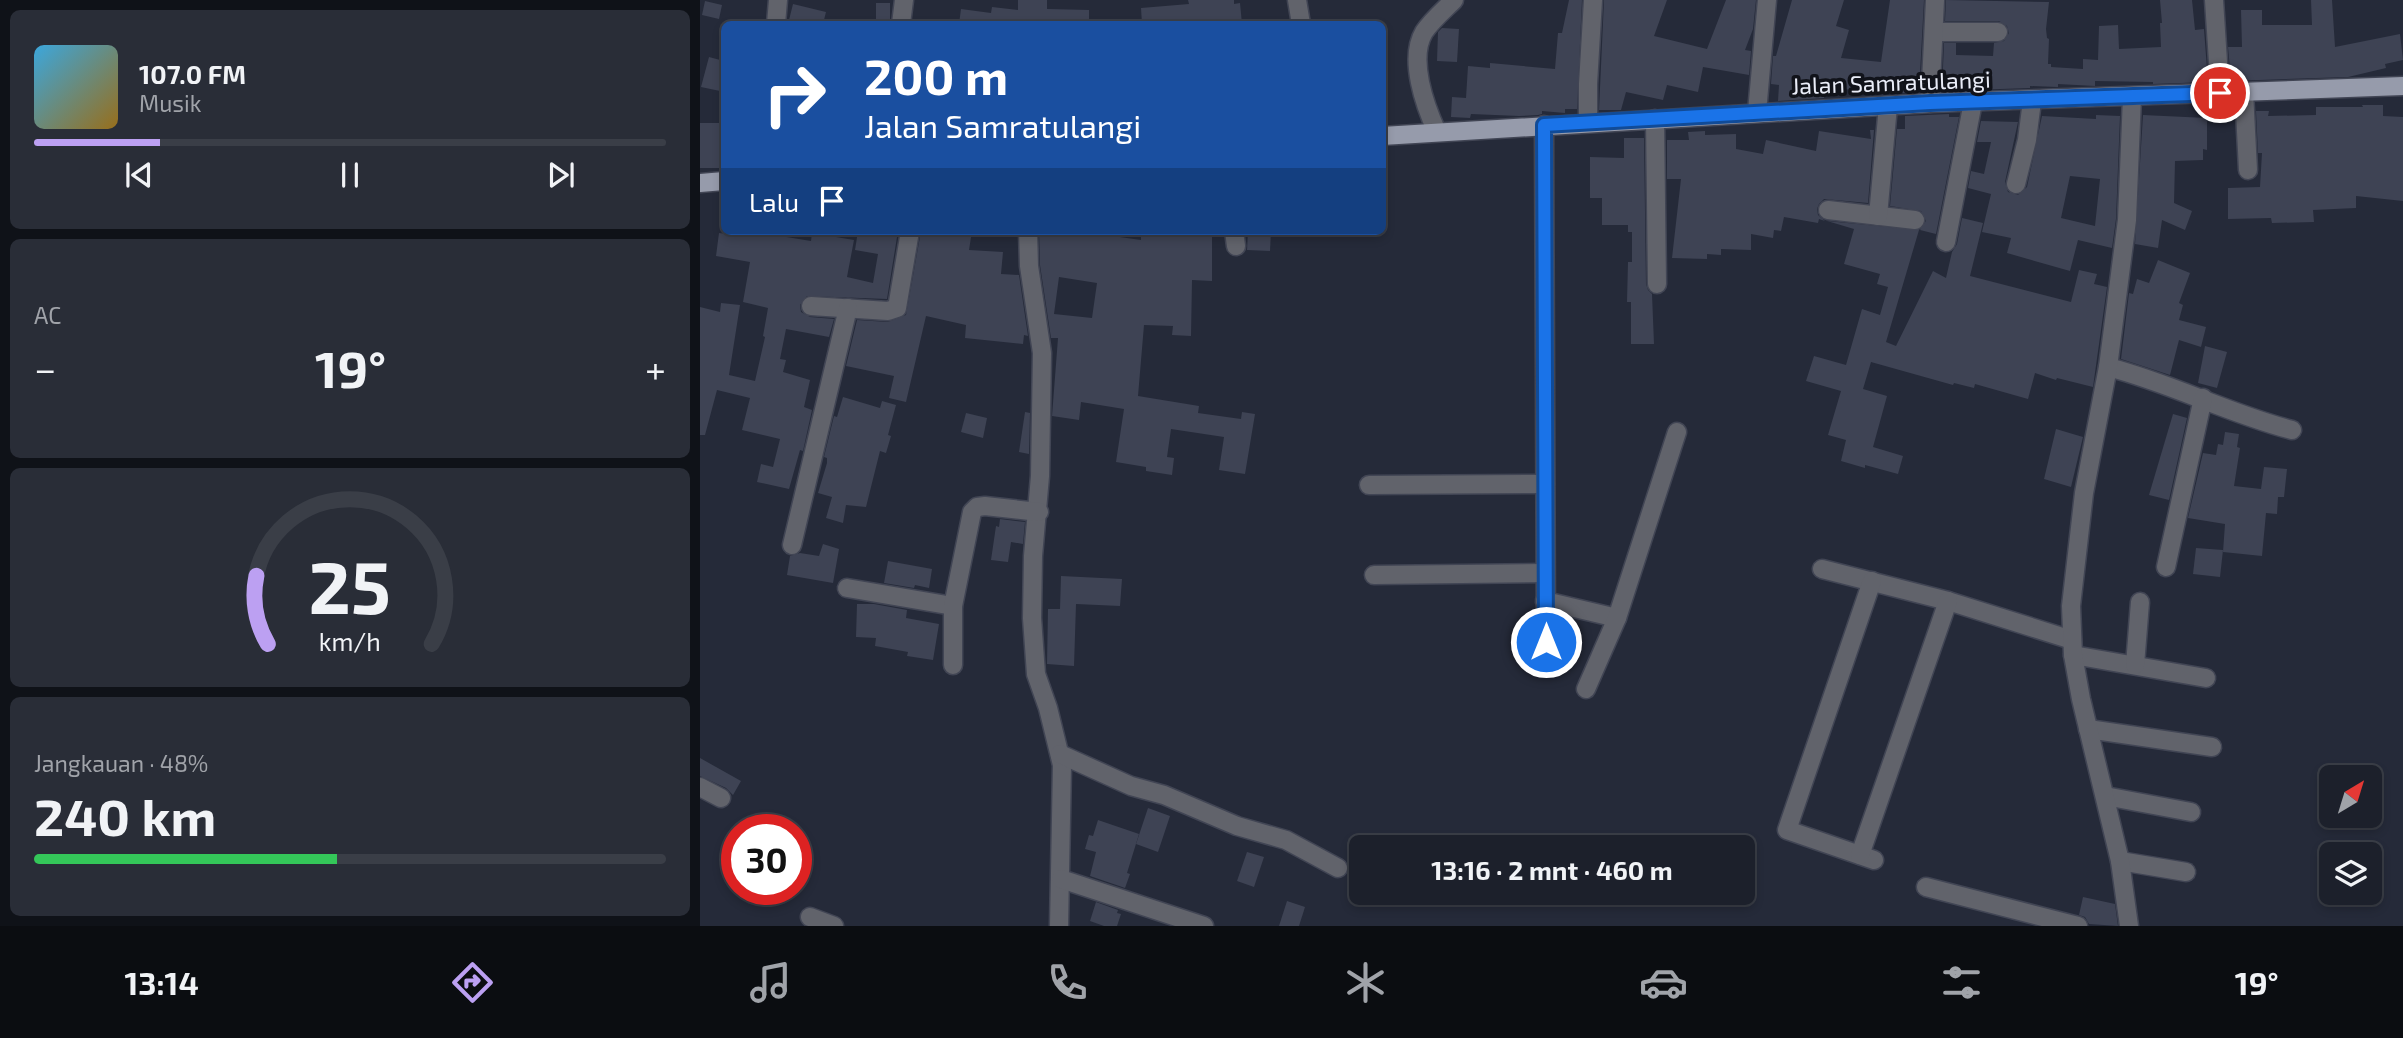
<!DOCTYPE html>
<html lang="id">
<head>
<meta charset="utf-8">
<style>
  :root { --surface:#1c202b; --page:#292d37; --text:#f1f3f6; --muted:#a0a3a9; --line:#3a3e47; --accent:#bca0f2 }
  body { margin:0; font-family:"Exo 2",sans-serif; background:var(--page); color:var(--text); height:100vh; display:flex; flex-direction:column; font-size:26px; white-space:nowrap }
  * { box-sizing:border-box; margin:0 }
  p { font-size:23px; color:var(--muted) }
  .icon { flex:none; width:38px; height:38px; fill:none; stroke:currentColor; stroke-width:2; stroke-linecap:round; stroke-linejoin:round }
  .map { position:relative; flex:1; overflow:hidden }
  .drawer { display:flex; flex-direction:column; gap:10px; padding:10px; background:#0f1218; width:700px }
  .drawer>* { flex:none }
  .top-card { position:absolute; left:21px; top:21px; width:665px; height:214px; border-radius:10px; box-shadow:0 4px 10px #0003,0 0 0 2px var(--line); background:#1a4fa0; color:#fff; overflow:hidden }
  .needle { width:46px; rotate:38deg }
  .buttons { position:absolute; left:1619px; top:765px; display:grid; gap:14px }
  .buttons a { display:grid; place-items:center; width:63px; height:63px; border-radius:10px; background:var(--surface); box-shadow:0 4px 10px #0003,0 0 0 2px var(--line); font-size:35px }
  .speed { position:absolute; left:21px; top:814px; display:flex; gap:14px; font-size:35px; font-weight:700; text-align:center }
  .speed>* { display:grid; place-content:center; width:91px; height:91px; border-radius:50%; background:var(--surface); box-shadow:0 4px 10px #0003,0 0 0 2px var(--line); line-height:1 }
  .speed .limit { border:10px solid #d22; background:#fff; color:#111 }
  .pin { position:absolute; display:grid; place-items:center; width:60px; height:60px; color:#fff; margin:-30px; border:4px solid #fff; border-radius:50%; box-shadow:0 2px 7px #0007 }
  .me { position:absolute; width:77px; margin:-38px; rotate:0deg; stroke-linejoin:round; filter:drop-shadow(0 0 5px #0008) }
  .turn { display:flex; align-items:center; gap:24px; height:147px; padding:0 28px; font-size:32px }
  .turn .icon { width:91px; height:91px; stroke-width:2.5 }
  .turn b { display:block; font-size:49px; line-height:60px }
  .then { display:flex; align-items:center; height:66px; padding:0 28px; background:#0003; gap:14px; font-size:26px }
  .big { font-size:52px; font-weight:700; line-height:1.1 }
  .drawer .widget { flex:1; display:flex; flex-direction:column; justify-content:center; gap:10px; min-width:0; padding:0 24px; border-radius:10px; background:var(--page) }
  .drawer .dial { align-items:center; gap:0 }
  .dial svg { height:182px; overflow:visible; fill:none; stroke:var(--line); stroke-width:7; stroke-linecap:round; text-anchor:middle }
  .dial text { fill:var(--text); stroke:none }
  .song { display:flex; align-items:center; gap:21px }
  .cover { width:84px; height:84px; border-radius:10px; background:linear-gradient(135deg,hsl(200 70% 55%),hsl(40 70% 35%)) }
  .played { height:7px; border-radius:4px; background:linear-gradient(90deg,var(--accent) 20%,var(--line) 20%) }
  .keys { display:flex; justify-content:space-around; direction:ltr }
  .heat { display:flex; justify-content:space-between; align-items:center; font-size:38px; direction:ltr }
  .charge { height:10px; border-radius:5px; background:linear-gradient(90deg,#34c759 48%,var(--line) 0) }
  .trip { position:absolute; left:649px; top:835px; width:406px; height:70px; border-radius:10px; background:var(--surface); box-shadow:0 4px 10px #0003,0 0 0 2px var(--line); font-weight:700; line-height:70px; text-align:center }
  .tab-bar { display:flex; height:112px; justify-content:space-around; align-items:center; background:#0b0d11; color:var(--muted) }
  .tab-bar .icon { width:49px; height:49px }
  .tab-bar .on { color:var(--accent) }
  .tab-bar b { font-size:32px; color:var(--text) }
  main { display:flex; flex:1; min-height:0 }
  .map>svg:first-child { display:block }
  .building { fill:#3e4354; fill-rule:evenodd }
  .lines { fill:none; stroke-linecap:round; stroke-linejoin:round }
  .minor-casing { stroke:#414554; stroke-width:21 }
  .major-casing { stroke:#414554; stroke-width:21 }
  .minor { stroke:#61636b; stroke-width:18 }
  .major { stroke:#969bab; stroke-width:18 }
  .route-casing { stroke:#114b97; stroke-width:18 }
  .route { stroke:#1a73e8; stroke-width:12 }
  .labels { text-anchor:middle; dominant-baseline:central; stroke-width:7; stroke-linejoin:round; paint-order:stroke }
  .street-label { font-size:23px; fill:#eaedf8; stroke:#11131a }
</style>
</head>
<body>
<main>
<section class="drawer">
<div class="widget">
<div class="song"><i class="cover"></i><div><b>107.0 FM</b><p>Musik</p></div></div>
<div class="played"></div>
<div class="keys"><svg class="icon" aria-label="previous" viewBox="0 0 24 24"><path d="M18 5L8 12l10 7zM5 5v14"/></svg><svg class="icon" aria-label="pause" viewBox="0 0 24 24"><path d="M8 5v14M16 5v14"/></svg><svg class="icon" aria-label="next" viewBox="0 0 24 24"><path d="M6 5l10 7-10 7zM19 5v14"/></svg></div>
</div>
<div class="widget"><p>AC</p>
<div class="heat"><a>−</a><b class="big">19°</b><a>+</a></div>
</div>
<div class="widget dial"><svg viewBox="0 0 100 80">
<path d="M14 69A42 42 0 1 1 86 69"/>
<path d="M14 69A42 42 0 0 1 9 39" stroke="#bca0f2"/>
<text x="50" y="56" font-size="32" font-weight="700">25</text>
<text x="50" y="72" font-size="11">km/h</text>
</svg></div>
<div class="widget"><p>Jangkauan · 48%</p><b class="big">240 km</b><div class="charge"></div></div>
</section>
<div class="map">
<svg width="1703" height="926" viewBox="0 0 1703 926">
  <rect width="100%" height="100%" fill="#252a39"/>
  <!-- building -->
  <g class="building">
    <polygon points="318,0 347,0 347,9 389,10 389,24 259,24 261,9 291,13 292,7 318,10"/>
    <polygon points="488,0 534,0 534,4 540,3 542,24 442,24 441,8 489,4"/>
    <polygon points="869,0 882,0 877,109 865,109 865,113 842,111 842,114 838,115 819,116 771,114 770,118 751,117 752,97 766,98 768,66 790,68 790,63 855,69 858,33 862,33"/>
    <polygon points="904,0 967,0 954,36 1007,49 1026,0 1056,0 1053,29 1045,50 1051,51 1049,75 1003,67 998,92 967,85 963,100 926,92 921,110 899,110"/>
    <polygon points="1092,0 1144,0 1136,26 1149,30 1141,58 1181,62 1190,0 1224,0 1219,92 1170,95 1170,92 1125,87 1124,98 1078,101 1079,85 1071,84 1073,56 1076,56"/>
    <polygon points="1246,0 1349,2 1346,29 1347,38 1349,39 1348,64 1351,64 1351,67 1383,69 1383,59 1398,60 1399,26 1418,25 1419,49 1461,47 1460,23 1462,23 1460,0 1492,0 1495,30 1504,29 1508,82 1453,84 1453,82 1395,81 1395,86 1358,84 1358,87 1330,86 1330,88 1242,91 1244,43 1256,43 1256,55 1293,56 1294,43 1304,41 1309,33 1307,26 1299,21 1245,21"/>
    <polygon points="1611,0 1632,0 1635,47 1700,34 1703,60 1685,64 1686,68 1648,77 1531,81 1528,47 1542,47 1541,10 1562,10 1562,25 1612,25"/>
    <polygon points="5,1 22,5 19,19 2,15"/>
    <rect x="176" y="3" width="14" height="21"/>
    <polygon points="93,4 126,12 123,24 88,24"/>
    <polygon points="742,28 759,29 757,62 737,61 738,32"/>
    <polygon points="9,57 24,61 24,73 20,91 1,87"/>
    <polygon points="1662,105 1683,105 1683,116 1703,117 1703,201 1656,196 1656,208 1613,210 1614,222 1572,223 1571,218 1528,219 1528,188 1560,187 1562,153 1558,153 1556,111 1569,111 1568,116 1616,115 1616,107 1663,107"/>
    <polygon points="1249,114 1249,117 1259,117 1236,234 1220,230 1226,221 1221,211 1190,206 1197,129 1205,129 1205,116"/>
    <path d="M1396 115 1420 116 1416 219 1412 248 1378 240 1370 271 1307 253 1311 238 1282 232 1291 194 1268 188 1271 171 1284 174 1291 142H1277L1281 121 1318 122 1305 182 1308 192 1318 195 1327 187 1342 116 1396 119ZM1370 176 1400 179 1395 226 1361 218Z"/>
    <polygon points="1443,115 1507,118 1507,150 1503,149 1503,160 1475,161 1474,203 1492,211 1485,230 1462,220 1458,248 1435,244"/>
    <rect x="0" y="123" width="24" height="45"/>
    <polygon points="1170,130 1174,130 1168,203 1124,199 1119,204 1117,209 1118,215 1125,221 1119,219 1118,223 1084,217 1081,231 1074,230 1073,238 1051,234 1051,250 1021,249 1021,255 1007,254 1007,259 972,258 981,179 967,179 967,140 989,140 988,132 1005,131 1005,135 1036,134 1036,149 1063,154 1066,140 1116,151 1119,131 1171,139"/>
    <polygon points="924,138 944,138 946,284 948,290 952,294 954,344 931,344 931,302 927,302 928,262 932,262 932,232 928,232 928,225 902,225 902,198 890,198 890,157 924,158"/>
    <polygon points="1262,218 1283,223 1270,276 1371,302 1379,270 1397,274 1394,284 1407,287 1393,387 1357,378 1356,380 1335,373 1328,399 1275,384 1274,388 1254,383 1253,385 1171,362 1163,389 1187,396 1173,447 1203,456 1198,474 1165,465 1165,468 1141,461 1146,440 1128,435 1141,391 1106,381 1114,356 1146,365 1162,309 1180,315 1188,287 1177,284 1180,274 1144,264 1154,229 1127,221 1219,230 1186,342 1196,346 1233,271 1246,278 1252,252 1257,244"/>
    <polygon points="35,231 49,231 111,241 112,233 154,240 147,277 173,283 178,254 155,250 158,231 182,236 183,234 186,234 186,231 198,231 187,299 107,296 100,305 101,312 110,317 134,319 129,337 86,329 80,359 86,360 83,372 110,380 104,407 112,410 103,451 100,450 89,489 57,482 61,464 73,467 80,439 42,430 50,398 17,390 5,435 0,435 0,307 20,312 21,303 40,305 29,375 55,381 65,337 63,336 68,308 43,302 50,262 16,256 19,233 34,235"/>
    <polygon points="221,231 272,231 269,250 303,252 301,274 319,275 328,336 324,335 323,344 265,338 266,325 226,316 206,402 189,398 194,376 146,366 157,320 188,322 206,315"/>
    <path d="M339 231H377L441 240V231H512V281L492 280 491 336 472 335 473 326 444 325 438 396 499 406 498 413 541 419 542 412 555 414 545 474 519 470 524 437 471 429 467 457 474 458 472 475 446 471V467L416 462 424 409 381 402 379 420 352 416 358 338H351L340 265ZM359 277 397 283 392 318 354 314Z"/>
    <polygon points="548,231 571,231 570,251 547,250"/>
    <polygon points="1458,260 1490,273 1479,303 1483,305 1479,320 1506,327 1501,347 1479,340 1470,375 1421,359 1429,293 1433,294 1437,279 1449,283"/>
    <polygon points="1505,346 1527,352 1517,388 1498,383"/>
    <polygon points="143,397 180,408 182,401 196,405 188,435 191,436 186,453 180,451 166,507 146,505 143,523 126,518 132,497 118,493 127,463 127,458 124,457 134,416 137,417"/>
    <polygon points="325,412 330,413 329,454 319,452"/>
    <polygon points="266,413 287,418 283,438 261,432"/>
    <polygon points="1473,414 1487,418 1469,500 1449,495"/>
    <polygon points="1356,429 1383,437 1371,487 1344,479"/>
    <polygon points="1525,432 1539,434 1537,447 1540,448 1534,486 1561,489 1564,467 1587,469 1584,497 1578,497 1577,514 1566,513 1562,556 1523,552 1525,524 1488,518 1503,453 1516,455 1518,444 1523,445"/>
    <polygon points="300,519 325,522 323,544 311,542 308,562 291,560 296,526 299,527"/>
    <polygon points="123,544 139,549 133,583 87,575 90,556 100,553 119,556"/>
    <polygon points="1496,548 1523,550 1520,577 1493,574"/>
    <polygon points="188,561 232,569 229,588 215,585 214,588 184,583"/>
    <polygon points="361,576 422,579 420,606 376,604 374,666 347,664 348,609 360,609"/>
    <polygon points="157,604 174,604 207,610 206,618 239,624 233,660 207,656 208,652 175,646 176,638 156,637"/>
    <polygon points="0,758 41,781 33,795 26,788 0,776"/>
    <polygon points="448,808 470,816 458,852 436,844"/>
    <polygon points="398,820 439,834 427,873 430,874 425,888 390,876 396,852 385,849 389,835 393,836"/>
    <polygon points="547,852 564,857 554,887 537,881"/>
    <polygon points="1383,897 1415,904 1418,926 1389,924 1385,917 1379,915"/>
    <polygon points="587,901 605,907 599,926 579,926"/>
    <polygon points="396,902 418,910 417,913 421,914 417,926 404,926 390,921"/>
  </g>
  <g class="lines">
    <defs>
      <g id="minor">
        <polyline points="597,0 601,24"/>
        <polyline points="1514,0 1520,93"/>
        <polyline points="76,24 78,0"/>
        <polyline points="201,24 204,0"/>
        <polyline points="1234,32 1298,32"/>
        <polyline points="1544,92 1548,170"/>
        <polyline points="1230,103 1235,0"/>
        <polyline points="1057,112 1067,0"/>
        <polyline points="955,119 957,284"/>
        <polyline points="888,122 888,84 893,0"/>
        <polyline points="844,125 846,642"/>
        <path d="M737 132C725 106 708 59 724 32 732 20 744 10 754 0"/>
        <polyline points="1316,184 1327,140 1332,101"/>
        <polyline points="1128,210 1215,220"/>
        <polyline points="1178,216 1188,106"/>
        <polyline points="328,231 329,266 342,353 340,476 333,556 332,618 336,674 348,708 362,765 359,926"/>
        <polyline points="534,231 536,246"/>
        <polyline points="1246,242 1273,102"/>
        <polyline points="111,306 188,311 197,308 210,231"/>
        <path d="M1408 367C1471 383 1529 414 1592 430"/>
        <polyline points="669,485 845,484"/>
        <polyline points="92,545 148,308"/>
        <polyline points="1466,567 1503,398"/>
        <polyline points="1122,569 1248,601 1372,640"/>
        <polyline points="674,575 845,573"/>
        <polyline points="1172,581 1087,830 1174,860"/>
        <polyline points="147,588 253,606"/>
        <polyline points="845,601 917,618"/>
        <polyline points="1373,655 1506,678"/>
        <polyline points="253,665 253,606 272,512 277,507 285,506 339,512"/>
        <polyline points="1435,665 1440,602"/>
        <polyline points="886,689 917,618 977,432"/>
        <polyline points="1388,729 1512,747"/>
        <polyline points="360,754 431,786 464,795 537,826 586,840 638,868"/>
        <polyline points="0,787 21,798"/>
        <polyline points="1405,796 1491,812"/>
        <polyline points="1160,855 1248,601"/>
        <polyline points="1420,861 1486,872"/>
        <polyline points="361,879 504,926"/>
        <polyline points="1226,887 1378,926"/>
        <polyline points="110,917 134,926"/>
        <polyline points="1429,926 1420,861 1381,699 1373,655 1371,606 1384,493 1408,367 1427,220 1432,97"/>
      </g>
      <g id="major">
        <polyline points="682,136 1230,103 1703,86"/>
        <polyline points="0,183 24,181"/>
      </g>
    </defs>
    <!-- minor casing -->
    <use href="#minor" class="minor-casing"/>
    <!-- major casing -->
    <use href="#major" class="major-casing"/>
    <!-- minor -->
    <use href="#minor" class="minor"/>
    <!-- major -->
    <use href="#major" class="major"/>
  </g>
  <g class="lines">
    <defs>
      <polyline id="route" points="846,642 844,125 1230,103 1520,93"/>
    </defs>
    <!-- route casing -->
    <use href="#route" class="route-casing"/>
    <!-- route -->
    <use href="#route" class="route"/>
  </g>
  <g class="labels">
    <!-- street labels -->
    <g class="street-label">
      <text transform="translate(1191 82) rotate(-2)">Jalan Samratulangi</text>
    </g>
  </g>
</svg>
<div class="buttons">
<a><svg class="needle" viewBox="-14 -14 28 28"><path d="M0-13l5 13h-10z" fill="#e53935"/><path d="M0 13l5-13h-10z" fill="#a0a3a9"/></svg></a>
<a><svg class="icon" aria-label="layers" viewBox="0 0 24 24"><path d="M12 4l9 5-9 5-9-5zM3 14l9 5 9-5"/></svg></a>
</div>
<div class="speed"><div class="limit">30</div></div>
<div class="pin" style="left:1520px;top:93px;background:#d93025"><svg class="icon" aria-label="arrive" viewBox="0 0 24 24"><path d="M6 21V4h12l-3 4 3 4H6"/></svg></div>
<svg class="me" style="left:846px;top:642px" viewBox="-20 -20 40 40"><circle r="17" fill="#1a73e8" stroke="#fff" stroke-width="3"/><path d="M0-11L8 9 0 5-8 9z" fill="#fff"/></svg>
<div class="trip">13:16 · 2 mnt · 460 m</div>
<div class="top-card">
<div class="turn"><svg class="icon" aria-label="right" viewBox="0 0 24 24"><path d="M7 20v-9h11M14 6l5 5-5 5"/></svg><div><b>200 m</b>Jalan Samratulangi</div></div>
<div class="then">Lalu<svg class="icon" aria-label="arrive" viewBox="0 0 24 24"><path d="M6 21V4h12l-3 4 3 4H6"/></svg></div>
</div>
</div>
</main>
<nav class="tab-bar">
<b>13:14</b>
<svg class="icon on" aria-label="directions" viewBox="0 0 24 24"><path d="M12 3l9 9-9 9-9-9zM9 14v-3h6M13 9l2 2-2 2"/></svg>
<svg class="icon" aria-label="music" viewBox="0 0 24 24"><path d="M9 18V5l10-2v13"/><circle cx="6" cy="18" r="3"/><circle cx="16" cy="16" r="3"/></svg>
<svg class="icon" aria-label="phone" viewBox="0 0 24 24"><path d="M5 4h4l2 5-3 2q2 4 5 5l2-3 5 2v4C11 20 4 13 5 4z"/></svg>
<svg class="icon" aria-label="climate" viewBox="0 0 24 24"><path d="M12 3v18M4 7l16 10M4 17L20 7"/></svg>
<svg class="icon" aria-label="car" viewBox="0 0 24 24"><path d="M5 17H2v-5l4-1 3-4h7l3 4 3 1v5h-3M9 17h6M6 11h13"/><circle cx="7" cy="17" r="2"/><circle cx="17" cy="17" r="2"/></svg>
<svg class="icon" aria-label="filters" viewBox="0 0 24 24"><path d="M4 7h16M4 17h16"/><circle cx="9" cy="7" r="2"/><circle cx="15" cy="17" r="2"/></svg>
<b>19°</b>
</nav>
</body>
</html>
